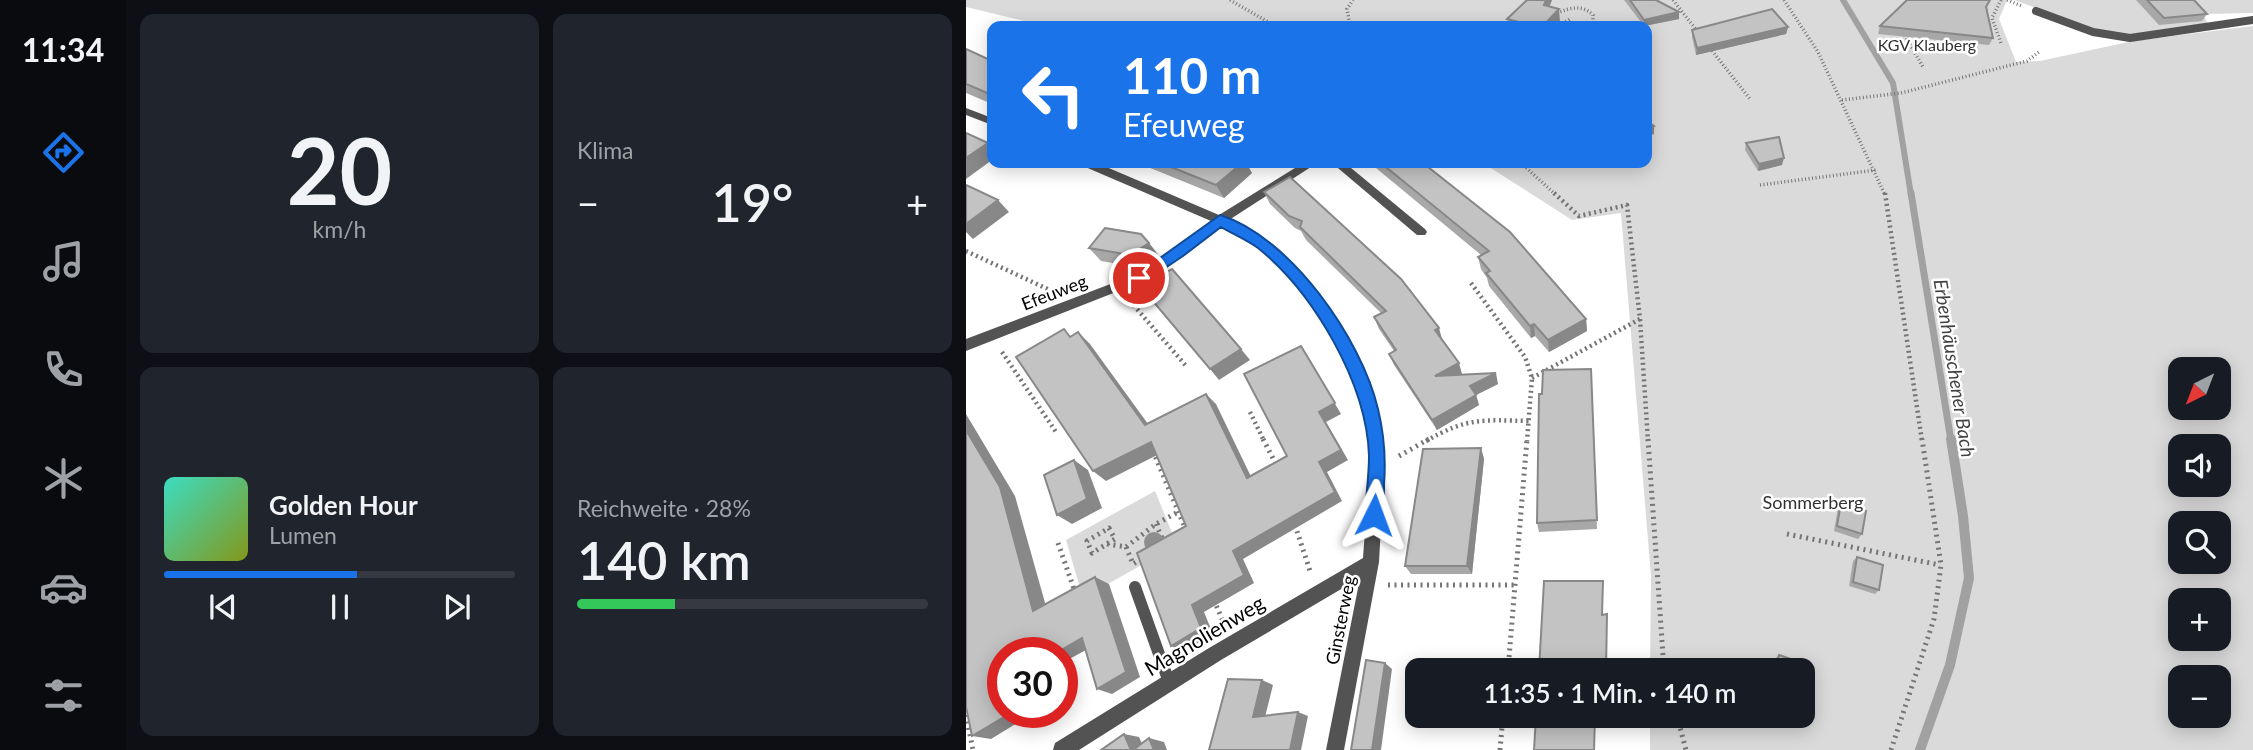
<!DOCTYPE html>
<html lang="de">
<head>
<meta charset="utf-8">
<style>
  :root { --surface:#171b24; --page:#20242c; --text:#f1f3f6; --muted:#9ea1a6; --line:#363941; --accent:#1a73e8 }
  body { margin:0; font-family:Lato,sans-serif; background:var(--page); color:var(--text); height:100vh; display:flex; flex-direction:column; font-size:26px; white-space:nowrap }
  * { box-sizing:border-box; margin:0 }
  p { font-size:23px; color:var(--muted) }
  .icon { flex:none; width:38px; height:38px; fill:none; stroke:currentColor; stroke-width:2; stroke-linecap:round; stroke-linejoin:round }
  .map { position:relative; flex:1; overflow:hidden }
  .panel { display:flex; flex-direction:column; gap:14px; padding:14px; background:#0d0f14; width:840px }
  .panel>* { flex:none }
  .guide { position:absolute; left:21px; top:21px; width:665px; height:147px; border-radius:14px; box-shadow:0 4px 18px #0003; background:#1a73e8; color:#fff; overflow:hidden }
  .needle { width:46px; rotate:222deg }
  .buttons { position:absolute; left:1202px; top:357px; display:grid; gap:14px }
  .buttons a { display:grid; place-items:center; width:63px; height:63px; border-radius:14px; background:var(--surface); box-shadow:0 4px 18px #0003; font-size:35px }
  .speed { position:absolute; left:21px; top:637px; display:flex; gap:14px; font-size:35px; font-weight:700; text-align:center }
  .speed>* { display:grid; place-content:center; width:91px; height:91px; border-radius:50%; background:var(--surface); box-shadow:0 4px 18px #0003; line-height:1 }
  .speed .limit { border:10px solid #d22; background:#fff; color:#111 }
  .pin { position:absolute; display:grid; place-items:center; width:60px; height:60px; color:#fff; margin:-30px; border:4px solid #fff; border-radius:50%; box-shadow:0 2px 7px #0007 }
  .me { position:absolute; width:77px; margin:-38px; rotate:3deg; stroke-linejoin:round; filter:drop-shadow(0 0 5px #0008) }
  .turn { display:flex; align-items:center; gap:24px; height:147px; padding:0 21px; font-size:32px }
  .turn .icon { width:91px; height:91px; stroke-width:2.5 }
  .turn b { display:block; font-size:49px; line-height:60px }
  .big { font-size:52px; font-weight:600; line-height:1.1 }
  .panel .widget { flex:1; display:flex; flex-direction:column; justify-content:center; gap:10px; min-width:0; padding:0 24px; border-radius:14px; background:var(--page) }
  .panel .dial { align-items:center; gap:0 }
  .dial b { font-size:91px; line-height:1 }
  .song { display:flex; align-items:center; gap:21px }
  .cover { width:84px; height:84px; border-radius:10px; background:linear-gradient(135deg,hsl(170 70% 55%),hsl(70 70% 35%)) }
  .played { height:7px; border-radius:4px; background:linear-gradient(90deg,var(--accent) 55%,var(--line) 55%) }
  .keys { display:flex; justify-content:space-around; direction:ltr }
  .heat { display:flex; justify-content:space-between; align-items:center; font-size:38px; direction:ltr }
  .charge { height:10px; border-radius:5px; background:linear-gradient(90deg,#34c759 28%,var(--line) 0) }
  .panel .tiles { flex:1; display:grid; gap:14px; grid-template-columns:repeat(2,1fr) }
  .trip { position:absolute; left:439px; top:658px; width:410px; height:70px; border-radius:14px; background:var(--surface); box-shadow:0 4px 18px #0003; font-weight:600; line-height:70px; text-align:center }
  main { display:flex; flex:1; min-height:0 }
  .dock { display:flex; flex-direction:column; width:126px; justify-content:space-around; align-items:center; background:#090b0e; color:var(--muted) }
  .dock .icon { width:49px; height:49px }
  .dock .on { color:var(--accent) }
  .dock b { font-size:32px; color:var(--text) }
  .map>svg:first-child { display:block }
  .green { fill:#dadada; fill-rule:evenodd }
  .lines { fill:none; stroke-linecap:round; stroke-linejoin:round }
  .stream-far2 { stroke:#a1a1a1; stroke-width:6 }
  .stream-far1 { stroke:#a1a1a1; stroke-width:7 }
  .stream { stroke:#a1a1a1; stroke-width:10 }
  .path-far2 { stroke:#757575; stroke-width:3.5; stroke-dasharray:1 2.5; stroke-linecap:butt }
  .path-far1 { stroke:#757575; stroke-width:4.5; stroke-dasharray:2 3.5; stroke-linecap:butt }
  .path { stroke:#757575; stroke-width:5; stroke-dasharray:2 4.5; stroke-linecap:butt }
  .service-far1 { stroke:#535353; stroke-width:8 }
  .service { stroke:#535353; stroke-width:12 }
  .minor { fill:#535353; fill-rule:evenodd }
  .tree { fill:#8e8e8e }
  .wall { fill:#a8a8a8 }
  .shaded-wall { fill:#888 }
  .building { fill:#c3c3c3; stroke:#888; stroke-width:2 }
  .route { fill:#1a73e8; stroke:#114b97; stroke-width:2 }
  .labels { text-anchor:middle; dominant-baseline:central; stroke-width:5; stroke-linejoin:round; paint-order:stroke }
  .far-park-label { font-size:16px; fill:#313131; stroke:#fff }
  .street-label { font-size:18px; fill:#000; stroke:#fff }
  .park-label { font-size:18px; fill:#313131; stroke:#fff }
  .water-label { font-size:19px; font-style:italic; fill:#424242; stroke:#fff }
  .near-street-label { font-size:21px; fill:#000; stroke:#fff }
</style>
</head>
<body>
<main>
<nav class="dock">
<b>11:34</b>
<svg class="icon on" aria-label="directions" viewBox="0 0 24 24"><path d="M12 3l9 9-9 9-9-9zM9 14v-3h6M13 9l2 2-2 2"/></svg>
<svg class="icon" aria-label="music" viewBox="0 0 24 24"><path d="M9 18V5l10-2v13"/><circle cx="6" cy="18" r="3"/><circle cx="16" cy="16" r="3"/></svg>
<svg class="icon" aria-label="phone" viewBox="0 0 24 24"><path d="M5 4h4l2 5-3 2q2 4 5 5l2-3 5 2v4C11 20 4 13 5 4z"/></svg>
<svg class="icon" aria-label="climate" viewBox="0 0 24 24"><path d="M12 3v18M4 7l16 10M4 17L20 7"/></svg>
<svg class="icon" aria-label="car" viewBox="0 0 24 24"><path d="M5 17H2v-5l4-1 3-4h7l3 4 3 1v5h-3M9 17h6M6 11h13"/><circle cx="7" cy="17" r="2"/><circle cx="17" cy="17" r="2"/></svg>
<svg class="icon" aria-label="filters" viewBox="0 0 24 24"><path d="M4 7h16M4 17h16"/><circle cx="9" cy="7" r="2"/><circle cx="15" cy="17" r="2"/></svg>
</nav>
<section class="panel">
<div class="tiles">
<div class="widget dial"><b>20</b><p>km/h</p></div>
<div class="widget"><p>Klima</p>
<div class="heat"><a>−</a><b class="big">19°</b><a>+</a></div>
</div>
<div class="widget">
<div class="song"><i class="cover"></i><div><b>Golden Hour</b><p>Lumen</p></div></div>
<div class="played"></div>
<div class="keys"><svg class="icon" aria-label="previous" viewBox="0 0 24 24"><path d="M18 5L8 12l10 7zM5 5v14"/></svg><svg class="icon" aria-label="pause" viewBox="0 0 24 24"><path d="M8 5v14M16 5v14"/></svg><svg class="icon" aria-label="next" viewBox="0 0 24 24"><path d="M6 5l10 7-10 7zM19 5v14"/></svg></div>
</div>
<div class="widget"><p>Reichweite · 28%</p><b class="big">140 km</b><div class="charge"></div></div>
</div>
</section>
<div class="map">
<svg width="1287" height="750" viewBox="0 0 1287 750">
  <rect width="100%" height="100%" fill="#fff"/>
  <!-- green -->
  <g class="green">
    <path d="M0 0H1041L1033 19 1050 62 1074 61 1167 41 1287 26V750H684V716H836V670H684L685 576 655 213 606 220 517 163H681V26H79L0 7ZM1214 369H1253V408H1214ZM1214 446H1253V485H1214ZM1214 523H1253V562H1214ZM1214 600H1253V639H1214ZM1214 677H1253V716H1214Z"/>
    <polygon points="1048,0 1287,0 1287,13 1237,14 1242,24 1162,35 1126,28"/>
    <polygon points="189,491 211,545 117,598 100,540"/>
  </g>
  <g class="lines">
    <!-- stream-far2 -->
    <polyline class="stream-far2" points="877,0 927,83 945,195"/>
    <!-- stream-far1 -->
    <polyline class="stream-far1" points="945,193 985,441"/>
    <!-- stream -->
    <polyline class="stream" points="954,750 984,665 1003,578 997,516 985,439"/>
    <!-- path-far2 -->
    <g class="path-far2">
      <polyline points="264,0 309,26"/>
      <polyline points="707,0 732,32"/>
      <polyline points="818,0 852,52 919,195"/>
      <polyline points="1035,0 1026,18 1035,43"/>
      <polyline points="1041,0 1056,6"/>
      <path d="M591 13C604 8 616 4 627 15V26"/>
      <polyline points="380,26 383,20 381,9 387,0"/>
      <polyline points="594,26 604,19"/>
      <polyline points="937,32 957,67"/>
      <polyline points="744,48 784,99"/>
      <polyline points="876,100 935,93 1061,61 1073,52"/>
      <polyline points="555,163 590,195"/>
      <polyline points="794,185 910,170"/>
    </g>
    <!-- path-far1 -->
    <g class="path-far1">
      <polyline points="588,193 613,216 661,205 674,319 682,441"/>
      <polyline points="919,193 956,441"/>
      <polyline points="0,251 88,292"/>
      <polyline points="505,283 559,357 566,378 561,441"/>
      <polyline points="164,301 221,367"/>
      <polyline points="36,352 90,432"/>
      <polyline points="566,378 674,319"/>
      <polyline points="284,412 298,441"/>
      <path d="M460 441C502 417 517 420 563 421"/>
    </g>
    <!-- path -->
    <g class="path">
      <polyline points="297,439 312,468"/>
      <polyline points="682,439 698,670"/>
      <polyline points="187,451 220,530"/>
      <polyline points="433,456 463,439"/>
      <polyline points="190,524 198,543"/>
      <polyline points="329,525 345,574"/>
      <polygon points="143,528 149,539 126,553 121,541"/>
      <polyline points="821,534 974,565"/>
      <polyline points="92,543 109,592"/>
      <polyline points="141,544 160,547 190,524 212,512"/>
      <polyline points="160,547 167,564 179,557"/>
      <polyline points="422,585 550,585"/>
      <polyline points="248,600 258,624"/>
      <polyline points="542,670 561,439"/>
      <polyline points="0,715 7,750"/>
      <polyline points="711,716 720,750"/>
      <polyline points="534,750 537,716"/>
      <polyline points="925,750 968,619 975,565 956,439"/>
    </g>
    <!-- service-far1 -->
    <polyline class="service-far1" points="1070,11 1127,32 1164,38 1287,20"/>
    <!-- service -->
    <polyline class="service" points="169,587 203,682"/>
    <!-- minor -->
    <g class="minor">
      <polygon points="0,108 26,118 26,125 0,115"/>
      <path d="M115 163H131L253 215 337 163H351L263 220 300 240 321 259 355 296 394 362 411 409 419 455 413 562 378 750H360L394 578 255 660 113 750H87L89 743 243 648 397 558C399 524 405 489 403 455 401 385 349 289 292 247 281 239 267 233 255 226L216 256 178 281 0 351V339L168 275 208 250 245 221 117 166Z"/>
      <polygon points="366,163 379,163 459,229 461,232 459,235 451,235"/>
    </g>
  </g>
  <!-- trees -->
  <circle class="tree" cx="188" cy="542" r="10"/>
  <!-- wall -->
  <g class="wall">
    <polygon points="561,0 586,0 583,7 594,22 590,26 542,26 541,19"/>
    <polygon points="658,0 690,0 713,12 713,19 678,26"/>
    <polygon points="1170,0 1228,0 1241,14 1236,21 1193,25"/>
    <polygon points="1021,7 1027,38 1023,45 912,34 914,26"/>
    <polygon points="822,27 820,34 730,55 726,37 726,30"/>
    <polygon points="0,49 26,61 26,104 0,93"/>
    <polygon points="780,143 816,165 792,171 779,150"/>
    <polygon points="172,163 280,163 286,173 258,198"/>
    <polygon points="404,163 457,163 620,319 621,331 583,352 569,336 565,338 523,286 521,278 515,269 512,257 515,255"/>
    <polygon points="324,177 476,339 496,374 495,375 532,384 510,395 513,405 471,430 428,365 423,354 428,351 413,329 408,317 415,313 340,240 335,231 329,228 304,204 298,192"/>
    <polygon points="183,243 193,256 175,268 135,261 123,248"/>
    <polygon points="625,369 631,529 573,532 571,523 576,394"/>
    <polygon points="515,448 518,459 506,574 445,574 439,566"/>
    <polygon points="875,503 896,534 892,539 868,531 872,508"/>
    <polygon points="891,557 913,590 909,594 883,586 887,561"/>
    <polygon points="813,655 836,670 807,670 810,658"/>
  </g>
  <!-- shaded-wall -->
  <g class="shaded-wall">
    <polygon points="580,0 586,0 579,18 578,5"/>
    <polygon points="593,9 594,22 590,26 577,26"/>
    <polygon points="713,12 713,19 678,26 678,20"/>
    <polygon points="822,27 820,34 730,55 731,48"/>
    <polygon points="688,126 688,134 681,136 681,129"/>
    <polygon points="22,143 26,147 26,160 0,179 0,158"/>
    <polygon points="818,158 816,165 792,171 793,164"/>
    <polygon points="276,163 280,163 286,173 258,198 250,185"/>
    <polygon points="593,163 605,163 594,167"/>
    <polygon points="32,200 43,212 7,239 0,232 0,224"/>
    <polygon points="183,243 193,256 175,268 164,255"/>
    <polygon points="620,319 621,331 583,352 582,340"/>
    <polygon points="568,324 569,336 565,338 564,326"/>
    <polygon points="473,328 476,339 469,330"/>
    <polygon points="112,332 124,344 190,435 179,425"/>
    <polygon points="335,346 375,414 360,422 382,460 361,472 376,501 277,559 288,583 238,612 247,634 218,652 205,646 226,605 267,551 353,462 353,412"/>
    <polygon points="275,349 284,360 253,380 244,369"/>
    <polygon points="493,363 496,374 472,386 469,376"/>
    <polygon points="530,373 532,384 510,395 513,405 471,430 466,420 504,386"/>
    <polygon points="240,394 250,404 290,487 281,478"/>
    <polygon points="0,414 49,496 83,617 67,611 0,430"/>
    <polygon points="185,442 197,452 140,481 127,471"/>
    <polygon points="515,448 518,459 506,574 501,566"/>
    <polygon points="108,460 122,470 136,508 106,524 91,515"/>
    <polygon points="129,577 143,584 174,677 146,694 131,689"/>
    <polygon points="116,638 131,644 96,663 96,653 90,653"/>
    <polygon points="419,663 426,669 415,750 406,750"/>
    <polygon points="296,680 307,685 298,721 287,717"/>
    <polygon points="43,712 60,712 61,717 25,739 6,736"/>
    <polygon points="332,712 342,716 335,750 324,750"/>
    <polygon points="158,734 173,737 179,750 165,750"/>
    <polygon points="183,738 198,742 201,750 188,750"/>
  </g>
  <!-- building -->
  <g class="building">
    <polygon points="561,0 580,0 578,5 593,9 577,26 569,26 541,19"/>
    <polygon points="664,0 690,0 713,12 678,20"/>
    <polygon points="941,0 1024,0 1020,7 1027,38 914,26"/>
    <polygon points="1181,0 1228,0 1241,14 1198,18"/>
    <polygon points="806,9 822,27 731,48 726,30"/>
    <polygon points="0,49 26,61 26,95 0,84"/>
    <polygon points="681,121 688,126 681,129"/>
    <polygon points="0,133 22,143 0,158"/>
    <polygon points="813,137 818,158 793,164 780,143"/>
    <polygon points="195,163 276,163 250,185"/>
    <polygon points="415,163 457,163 544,232 620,319 582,340 568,324 564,326 520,273 524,271 512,257 523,251"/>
    <polygon points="324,177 435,279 473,328 469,330 493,363 469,376 530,373 504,386 510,395 466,420 423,354 430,350 408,317 420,311 334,227 336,221 323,216 298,192"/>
    <polygon points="0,185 32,200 0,224"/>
    <polygon points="139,228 175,234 183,243 164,255 123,248"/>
    <polygon points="206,269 275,349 244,369 175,287"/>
    <polygon points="98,329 104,337 112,332 179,425 240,394 281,478 321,456 278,374 335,346 369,403 353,412 375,450 353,462 369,492 267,551 278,575 226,605 235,628 205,646 171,553 220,526 185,442 127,471 50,357"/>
    <polygon points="625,369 631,520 571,523 573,394 576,394 577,370"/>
    <polygon points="0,430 34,487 67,611 129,577 160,672 131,689 116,638 90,653 37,653 37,683 36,684 37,688 37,712 43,712 43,714 6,736 0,707"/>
    <polygon points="515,448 501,566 439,566 457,449"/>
    <polygon points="108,460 121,499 91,515 78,475"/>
    <polygon points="875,503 900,511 896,534 871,526"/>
    <polygon points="891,557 917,565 913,590 887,582"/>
    <polygon points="578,581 637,581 636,615 641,614 640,670 573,670"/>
    <polygon points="813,655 839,664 836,679 836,670 809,670"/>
    <polygon points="400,660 419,663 406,750 385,750"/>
    <polygon points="262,679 296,680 287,717 332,712 324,750 243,750"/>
    <polygon points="570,716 629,716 628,750 568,750"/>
    <polygon points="158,734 165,750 135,750"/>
    <polygon points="183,738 188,750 167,750"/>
  </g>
  <!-- route -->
  <path class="route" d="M254 215C325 237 396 340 412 409 418 434 420 459 418 484 418 496 419 510 414 521L408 524 401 521 399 515C400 496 403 476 403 456 401 384 348 293 292 248 281 240 267 234 255 227L217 256 178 282 173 283 166 278Z"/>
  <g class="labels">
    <!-- far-park labels -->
    <g class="far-park-label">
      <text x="961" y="44">KGV Klauberg</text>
    </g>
    <!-- street labels -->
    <g class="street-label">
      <text transform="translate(88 292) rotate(-21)">Efeuweg</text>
      <text transform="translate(374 620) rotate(-79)">Ginsterweg</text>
    </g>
    <!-- park labels -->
    <g class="park-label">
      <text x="847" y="502">Sommerberg</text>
    </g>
    <!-- water labels -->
    <g class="water-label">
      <text transform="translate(989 368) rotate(81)">Erbenhäuschener Bach</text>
    </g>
    <!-- near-street labels -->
    <g class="near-street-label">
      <text transform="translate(238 635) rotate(-31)">Magnolienweg</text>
    </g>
  </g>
</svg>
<div class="buttons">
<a><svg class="needle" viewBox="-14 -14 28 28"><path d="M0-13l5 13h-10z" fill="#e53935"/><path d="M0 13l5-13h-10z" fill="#9ea1a6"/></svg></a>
<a><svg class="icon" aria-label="sound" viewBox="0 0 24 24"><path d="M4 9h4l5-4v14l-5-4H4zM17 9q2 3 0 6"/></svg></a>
<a><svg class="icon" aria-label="search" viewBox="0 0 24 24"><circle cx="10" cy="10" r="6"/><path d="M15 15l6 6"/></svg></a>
<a>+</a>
<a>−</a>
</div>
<div class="speed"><div class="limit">30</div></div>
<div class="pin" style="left:173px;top:278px;background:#d93025"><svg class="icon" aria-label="arrive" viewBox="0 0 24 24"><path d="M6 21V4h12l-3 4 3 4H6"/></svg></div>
<svg class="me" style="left:408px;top:515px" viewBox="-20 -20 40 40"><path d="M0-17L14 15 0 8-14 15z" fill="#1a73e8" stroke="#fff" stroke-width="4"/></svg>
<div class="trip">11:35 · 1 Min. · 140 m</div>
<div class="guide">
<div class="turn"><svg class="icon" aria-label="left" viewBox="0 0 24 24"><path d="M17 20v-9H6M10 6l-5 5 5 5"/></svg><div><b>110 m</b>Efeuweg</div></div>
</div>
</div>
</main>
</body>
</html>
